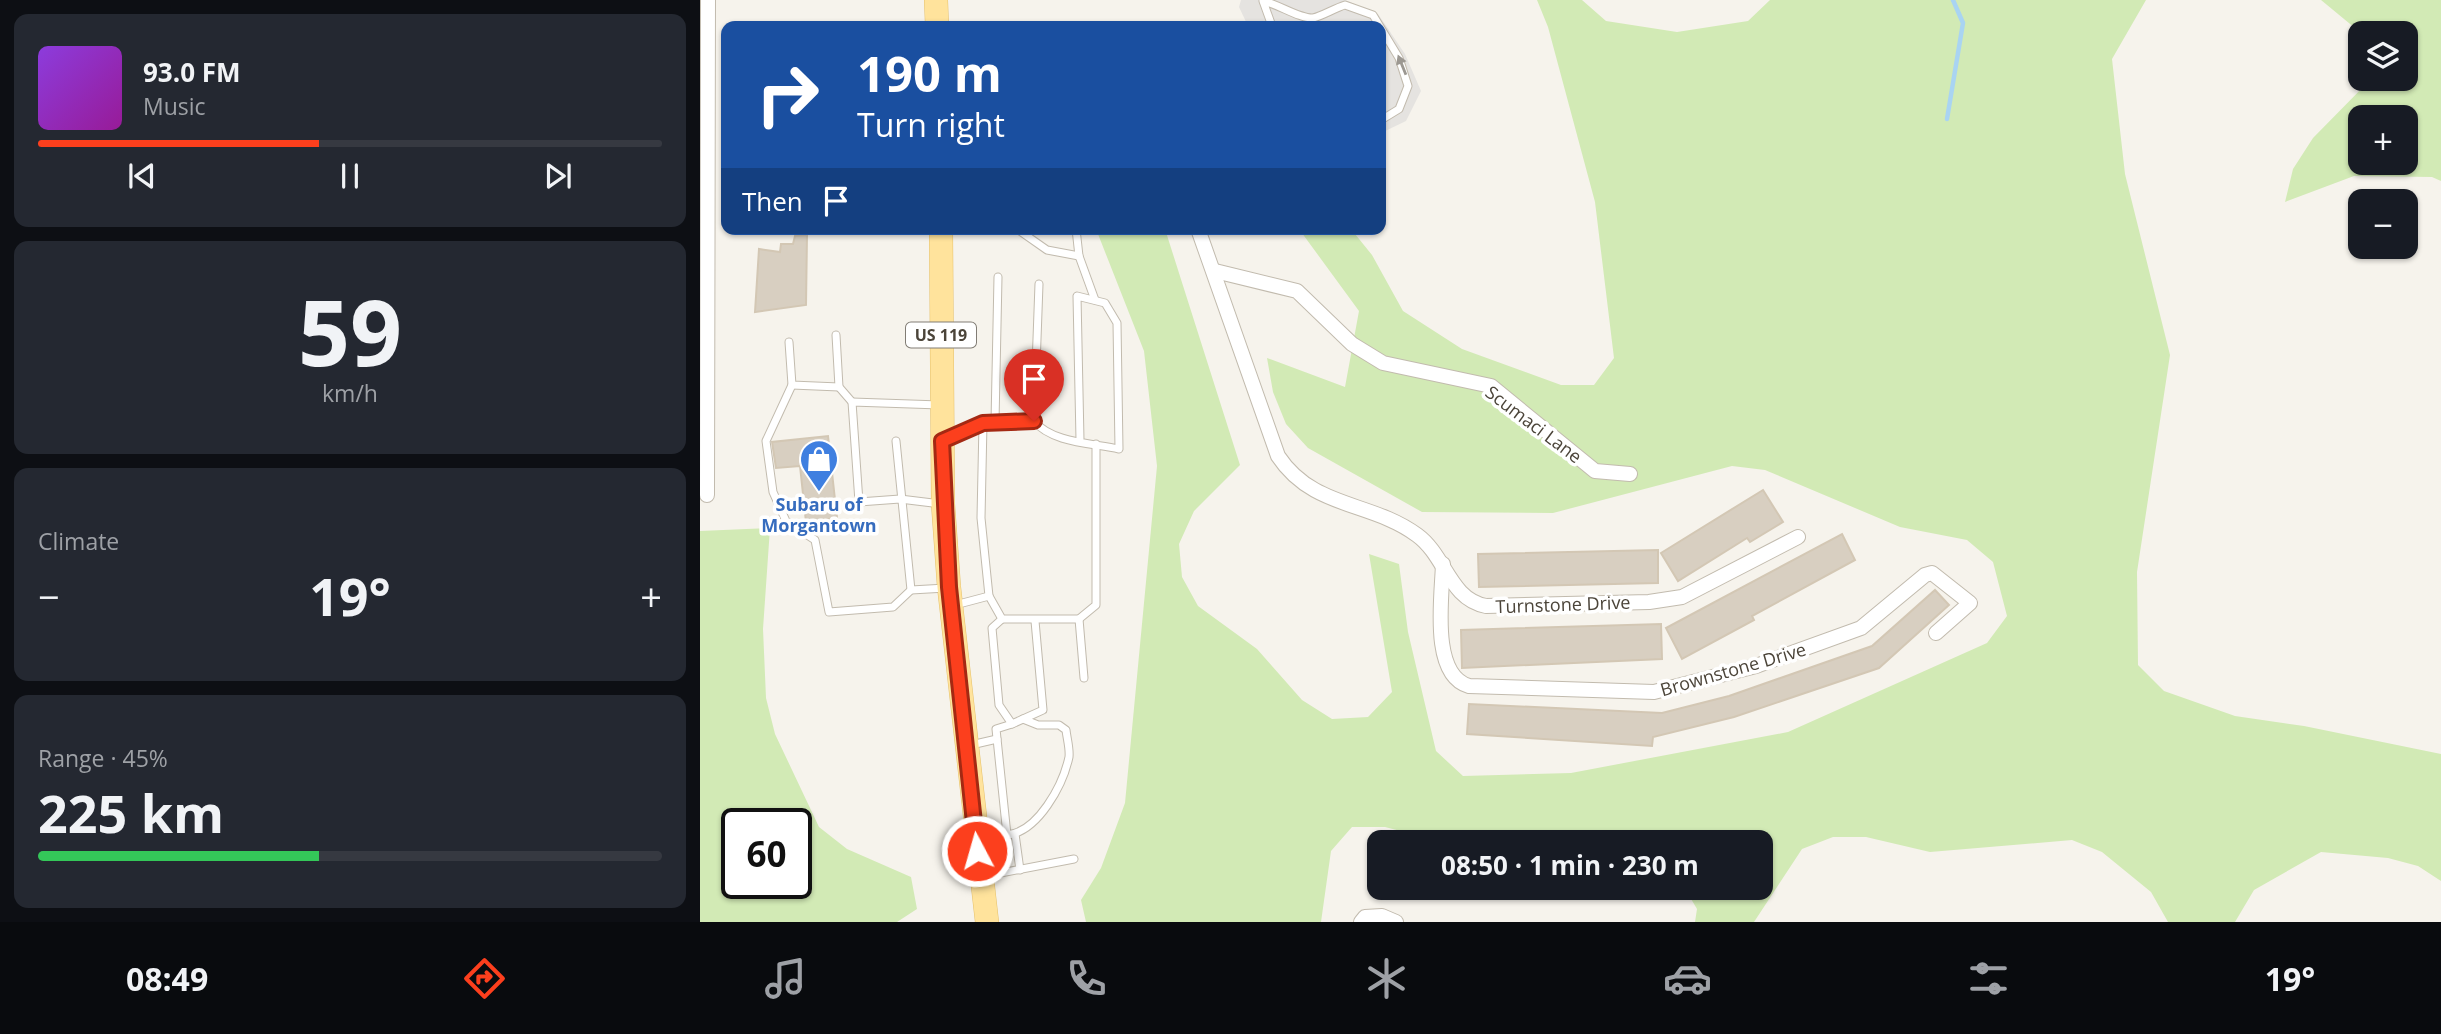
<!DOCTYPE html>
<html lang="en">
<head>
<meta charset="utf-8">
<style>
  :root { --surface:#171b24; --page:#242831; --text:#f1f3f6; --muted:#9ea1a6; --line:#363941; --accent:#fc3f1d }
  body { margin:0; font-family:"Open Sans",sans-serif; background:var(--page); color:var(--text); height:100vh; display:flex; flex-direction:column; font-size:26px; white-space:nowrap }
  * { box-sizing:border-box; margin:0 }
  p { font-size:23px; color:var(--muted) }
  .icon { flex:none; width:38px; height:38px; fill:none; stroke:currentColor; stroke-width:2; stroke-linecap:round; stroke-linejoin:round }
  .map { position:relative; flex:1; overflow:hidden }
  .panel { display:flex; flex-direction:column; gap:14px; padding:14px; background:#0d0f14; width:700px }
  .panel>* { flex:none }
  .top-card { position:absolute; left:21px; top:21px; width:665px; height:214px; border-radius:14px; box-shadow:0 2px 5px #0004; background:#1a4fa0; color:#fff; overflow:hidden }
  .fabs { position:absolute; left:1648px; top:21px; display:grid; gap:14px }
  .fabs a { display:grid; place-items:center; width:70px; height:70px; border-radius:14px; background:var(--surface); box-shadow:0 2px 5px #0004; font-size:35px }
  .speed { position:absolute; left:21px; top:808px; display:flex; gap:14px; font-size:35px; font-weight:700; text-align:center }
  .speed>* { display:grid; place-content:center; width:91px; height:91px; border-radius:50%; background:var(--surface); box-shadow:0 2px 5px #0004; line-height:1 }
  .speed .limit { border:4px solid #111; border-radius:10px; background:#fff; color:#111 }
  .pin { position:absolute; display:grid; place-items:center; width:60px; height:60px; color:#fff; margin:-72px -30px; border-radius:50% 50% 50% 0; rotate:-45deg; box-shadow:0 0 7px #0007 }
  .pin .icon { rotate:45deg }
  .me { position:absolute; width:77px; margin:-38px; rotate:354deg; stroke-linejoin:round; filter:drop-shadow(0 0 5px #0008) }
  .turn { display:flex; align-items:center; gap:24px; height:147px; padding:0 21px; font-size:32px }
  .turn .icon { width:91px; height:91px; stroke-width:2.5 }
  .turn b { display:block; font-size:49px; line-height:60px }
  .then { display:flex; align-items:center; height:66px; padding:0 21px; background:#0003; gap:14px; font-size:26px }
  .big { font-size:52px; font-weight:700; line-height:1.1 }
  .panel .card { flex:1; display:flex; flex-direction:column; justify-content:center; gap:10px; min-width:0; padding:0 24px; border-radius:14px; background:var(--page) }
  .panel .dial { align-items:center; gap:0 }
  .dial b { font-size:91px; line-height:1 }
  .song { display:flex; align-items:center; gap:21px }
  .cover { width:84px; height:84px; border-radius:10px; background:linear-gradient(135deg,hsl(270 70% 55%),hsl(300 70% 35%)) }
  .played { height:7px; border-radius:4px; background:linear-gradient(90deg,var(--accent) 45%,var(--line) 45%) }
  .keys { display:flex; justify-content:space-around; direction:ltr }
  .heat { display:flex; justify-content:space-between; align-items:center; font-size:38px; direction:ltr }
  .charge { height:10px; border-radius:5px; background:linear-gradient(90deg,#34c759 45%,var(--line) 0) }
  .trip { position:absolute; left:667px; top:830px; width:406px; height:70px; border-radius:14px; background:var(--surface); box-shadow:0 2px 5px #0004; font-weight:700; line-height:70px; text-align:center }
  .menu { display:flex; height:112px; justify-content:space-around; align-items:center; background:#090b0e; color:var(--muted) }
  .menu .icon { width:49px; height:49px }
  .menu .active { color:var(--accent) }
  .menu b { font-size:32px; color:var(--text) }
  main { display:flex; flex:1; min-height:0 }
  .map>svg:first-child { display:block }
  .green { fill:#d2eab5; fill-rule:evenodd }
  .parking { fill:#e5e3e0 }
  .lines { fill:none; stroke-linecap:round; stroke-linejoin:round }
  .stream { stroke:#a9d4f2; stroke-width:4.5 }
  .building { fill:#d8cfc1; stroke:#d3c7b4; stroke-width:2 }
  .service-casing { stroke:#c2bbae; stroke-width:9 }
  .minor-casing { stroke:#c2bbae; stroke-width:16 }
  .primary-casing { stroke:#e6c16a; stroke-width:24 }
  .service { stroke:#fff; stroke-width:7 }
  .minor { stroke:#fff; stroke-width:14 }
  .primary { stroke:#ffe39c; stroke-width:23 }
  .oneway { fill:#9c9892 }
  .route-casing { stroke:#a42913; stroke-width:18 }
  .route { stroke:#fc3f1d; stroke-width:12 }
  .labels { text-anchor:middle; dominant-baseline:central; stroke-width:7; stroke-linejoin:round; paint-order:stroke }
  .shield { fill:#fff; stroke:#817c74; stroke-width:2 }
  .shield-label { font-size:16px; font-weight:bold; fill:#4b4439 }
  .street-label { font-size:18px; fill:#4b4439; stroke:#fff }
  .shop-label { font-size:18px; font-weight:bold; fill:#366cbe; stroke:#fff }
</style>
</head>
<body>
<main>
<section class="panel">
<div class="card">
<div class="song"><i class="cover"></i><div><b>93.0 FM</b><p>Music</p></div></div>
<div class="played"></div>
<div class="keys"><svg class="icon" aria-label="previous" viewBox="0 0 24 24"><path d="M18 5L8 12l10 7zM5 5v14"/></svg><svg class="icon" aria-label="pause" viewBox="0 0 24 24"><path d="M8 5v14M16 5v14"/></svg><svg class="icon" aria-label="next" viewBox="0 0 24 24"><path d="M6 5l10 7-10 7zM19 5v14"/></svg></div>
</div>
<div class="card dial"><b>59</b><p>km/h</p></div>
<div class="card"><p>Climate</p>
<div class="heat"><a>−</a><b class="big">19°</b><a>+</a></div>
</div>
<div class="card"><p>Range · 45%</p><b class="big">225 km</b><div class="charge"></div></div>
</section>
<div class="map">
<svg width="1741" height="922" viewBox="0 0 1741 922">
  <rect width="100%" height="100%" fill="#f6f3ec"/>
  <!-- green -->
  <g class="green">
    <polygon points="837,0 882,0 906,21 977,32 1048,21 1070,0 1446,0 1412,59 1425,174 1470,355 1437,572 1438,665 1464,691 1535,716 1604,726 1741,754 1741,881 1718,866 1688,858 1621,852 1554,890 1535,922 1468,922 1451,892 1402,852 1372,840 1230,852 1166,837 1133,837 1102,849 1054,922 995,922 997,909 984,887 1060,887 1060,842 743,842 685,827 652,827 631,851 621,922 386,922 381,900 401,868 425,803 457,466 444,351 396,229 465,229 540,465 494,511 479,544 482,577 498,606 557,649 602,700 632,719 668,717 692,692 669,554 699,564 708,632 736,751 763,776 871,773 1088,732 1287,643 1307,616 1293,562 1267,540 1200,527 1065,470 1032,466 853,513 722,512 608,448 586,424 573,392 567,358 645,387 659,311 599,229 651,229 672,255 703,311 762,349 861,385 894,385 914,358 895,202 848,27"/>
    <path d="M1621 0H1741V181L1732 177 1654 176 1585 202 1593 169 1613 138 1671 79H1706V33H1661ZM1661 117H1706V163H1661Z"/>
    <path d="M70 528 63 629 66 698 75 734 119 827 147 849 211 877 217 909 197 922H0V531ZM37 824H96V884H37Z"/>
  </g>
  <!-- parking -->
  <polygon class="parking" points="541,0 645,0 678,14 705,54 721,91 706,121 681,133 681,26 548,26 539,7"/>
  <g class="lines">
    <!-- stream -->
    <polyline class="stream" points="1247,119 1263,23 1253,0"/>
  </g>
  <!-- building -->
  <g class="building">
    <polygon points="107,235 106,305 55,312 59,249 80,252 81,244 93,244 95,236"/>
    <polygon points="128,436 137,518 106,522 100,466 76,468 72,442"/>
    <polygon points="1063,490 1083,522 1050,542 1047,538 978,581 961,553"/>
    <polygon points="1142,534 1155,560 1052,616 1054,620 982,659 966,628"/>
    <polygon points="958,550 958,583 779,587 778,554"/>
    <polygon points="1235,590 1249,605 1179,668 1034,717 953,737 952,746 767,734 769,704 962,713 1029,696 1172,646"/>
    <polygon points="961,624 962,659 762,668 761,630"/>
  </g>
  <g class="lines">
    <defs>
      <g id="service">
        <path d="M572 26 563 1C578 4 600 19 613 18 622 16 635 8 645 5L673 15 699 58 708 86 699 109 681 120"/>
        <polyline points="317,229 347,250 379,256"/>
        <polyline points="376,229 379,256 395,300"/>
        <polyline points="136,335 139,387 152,402"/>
        <polyline points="89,342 92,385 139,387"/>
        <polyline points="92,385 66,441 73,492 86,521 115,540 129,612 193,607 211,590"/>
        <polyline points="240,405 152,402 159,502 200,499 241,504"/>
        <path d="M334 421C352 443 392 443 419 449L417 323 405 303 377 296 380 440"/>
        <polyline points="295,422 298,277"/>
        <polyline points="283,423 281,518 289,596"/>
        <polyline points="246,439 283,423 334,421 339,284"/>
        <polyline points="196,441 211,590 246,588"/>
        <polyline points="255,605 289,596 302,619 379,619 396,605 396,444"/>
        <polyline points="302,619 292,628 299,705 312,724 343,710 335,621"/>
        <polyline points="379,619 384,678"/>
        <path d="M312 724 296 729 307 835C338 832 363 785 369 757 370 749 367 739 366 730L359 725H338L323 719"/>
        <polyline points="271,745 297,739"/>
        <polyline points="315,834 320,870"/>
        <polyline points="285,876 374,859"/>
      </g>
      <g id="minor">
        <path d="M498 229 578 456C613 509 671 501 717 535 746 556 749 599 786 606L949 602 982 597 1098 537"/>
        <polyline points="515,271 597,291 652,344 683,363 791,386 895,471 930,474"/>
        <polyline points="7,495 8,0"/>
        <path d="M743 564C742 596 730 675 769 686L954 692 1056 666 1161 628 1225 575 1232 573 1270 603 1236 633"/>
        <polyline points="661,922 665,917 682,916 696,922"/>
      </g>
      <g id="primary">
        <polyline points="236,0 237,26"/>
        <polyline points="241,229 243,504 249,587 287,922"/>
      </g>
    </defs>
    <!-- service casing -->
    <use href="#service" class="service-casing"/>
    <!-- minor casing -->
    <use href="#minor" class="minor-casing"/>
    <!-- primary casing -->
    <use href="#primary" class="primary-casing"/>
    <!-- service -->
    <use href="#service" class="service"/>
    <!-- minor -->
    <use href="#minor" class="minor"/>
    <!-- primary -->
    <use href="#primary" class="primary"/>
  </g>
  <!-- one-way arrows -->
  <defs><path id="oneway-solid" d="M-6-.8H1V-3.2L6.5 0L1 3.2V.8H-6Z" transform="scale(1.75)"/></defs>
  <use class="oneway" href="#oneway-solid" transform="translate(702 65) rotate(-112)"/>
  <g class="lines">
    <defs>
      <polyline id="route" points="277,851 249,587 242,441 283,423 334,421"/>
    </defs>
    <!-- route casing -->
    <use href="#route" class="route-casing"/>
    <!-- route -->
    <use href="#route" class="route"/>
  </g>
  <!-- icons -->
  <defs>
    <symbol id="shop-pin" viewBox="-11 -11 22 30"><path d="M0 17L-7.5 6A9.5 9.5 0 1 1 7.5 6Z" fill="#3f7fe0" stroke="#fff"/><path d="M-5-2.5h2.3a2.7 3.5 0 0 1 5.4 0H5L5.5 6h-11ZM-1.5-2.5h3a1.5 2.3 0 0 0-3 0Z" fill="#fff"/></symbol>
  </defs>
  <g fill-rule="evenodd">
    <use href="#shop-pin" x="97" y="437" width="44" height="60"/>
  </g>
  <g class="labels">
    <!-- shield labels -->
    <rect class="shield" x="206" y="322.5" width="70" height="25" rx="5"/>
    <g class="shield-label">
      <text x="241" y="335">US 119</text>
    </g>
    <!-- street labels -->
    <g class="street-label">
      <text transform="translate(834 424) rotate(37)">Scumaci Lane</text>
      <text transform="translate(863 604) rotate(-2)">Turnstone Drive</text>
      <text transform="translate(1033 669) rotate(-16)">Brownstone Drive</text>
    </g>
    <!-- shop labels -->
    <g class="shop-label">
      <text x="119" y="504">Subaru of<tspan x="119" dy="21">Morgantown</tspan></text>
    </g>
  </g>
</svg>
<div class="fabs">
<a><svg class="icon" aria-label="layers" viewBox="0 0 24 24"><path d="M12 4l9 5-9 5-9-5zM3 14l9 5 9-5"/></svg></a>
<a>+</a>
<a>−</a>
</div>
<div class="speed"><div class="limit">60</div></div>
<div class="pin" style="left:334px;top:421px;background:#d93025"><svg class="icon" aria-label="arrive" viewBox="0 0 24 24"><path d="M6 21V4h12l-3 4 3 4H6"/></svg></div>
<svg class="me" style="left:277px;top:851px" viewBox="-20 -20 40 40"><circle r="17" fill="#fc3f1d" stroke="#fff" stroke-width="3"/><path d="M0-11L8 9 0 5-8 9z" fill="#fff"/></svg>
<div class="trip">08:50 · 1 min · 230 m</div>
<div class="top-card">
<div class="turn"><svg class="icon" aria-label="right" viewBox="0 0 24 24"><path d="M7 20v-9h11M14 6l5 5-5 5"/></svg><div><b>190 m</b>Turn right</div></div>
<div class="then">Then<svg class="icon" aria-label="arrive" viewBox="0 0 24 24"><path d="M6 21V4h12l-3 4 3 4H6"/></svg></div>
</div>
</div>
</main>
<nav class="menu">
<b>08:49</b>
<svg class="icon active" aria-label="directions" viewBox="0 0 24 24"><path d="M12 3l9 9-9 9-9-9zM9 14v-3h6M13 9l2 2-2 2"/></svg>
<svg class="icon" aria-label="music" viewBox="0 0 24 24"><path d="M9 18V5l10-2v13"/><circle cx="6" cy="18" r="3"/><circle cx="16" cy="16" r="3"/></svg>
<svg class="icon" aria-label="phone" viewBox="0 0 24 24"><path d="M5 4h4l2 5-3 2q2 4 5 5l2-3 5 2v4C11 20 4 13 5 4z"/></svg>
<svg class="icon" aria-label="climate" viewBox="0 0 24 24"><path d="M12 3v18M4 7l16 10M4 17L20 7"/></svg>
<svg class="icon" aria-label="car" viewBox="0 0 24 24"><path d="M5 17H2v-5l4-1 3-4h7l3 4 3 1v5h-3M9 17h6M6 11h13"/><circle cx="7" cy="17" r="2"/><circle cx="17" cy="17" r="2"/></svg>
<svg class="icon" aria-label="filters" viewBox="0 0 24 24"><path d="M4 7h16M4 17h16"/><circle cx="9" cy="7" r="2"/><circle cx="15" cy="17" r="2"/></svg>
<b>19°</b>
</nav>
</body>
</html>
